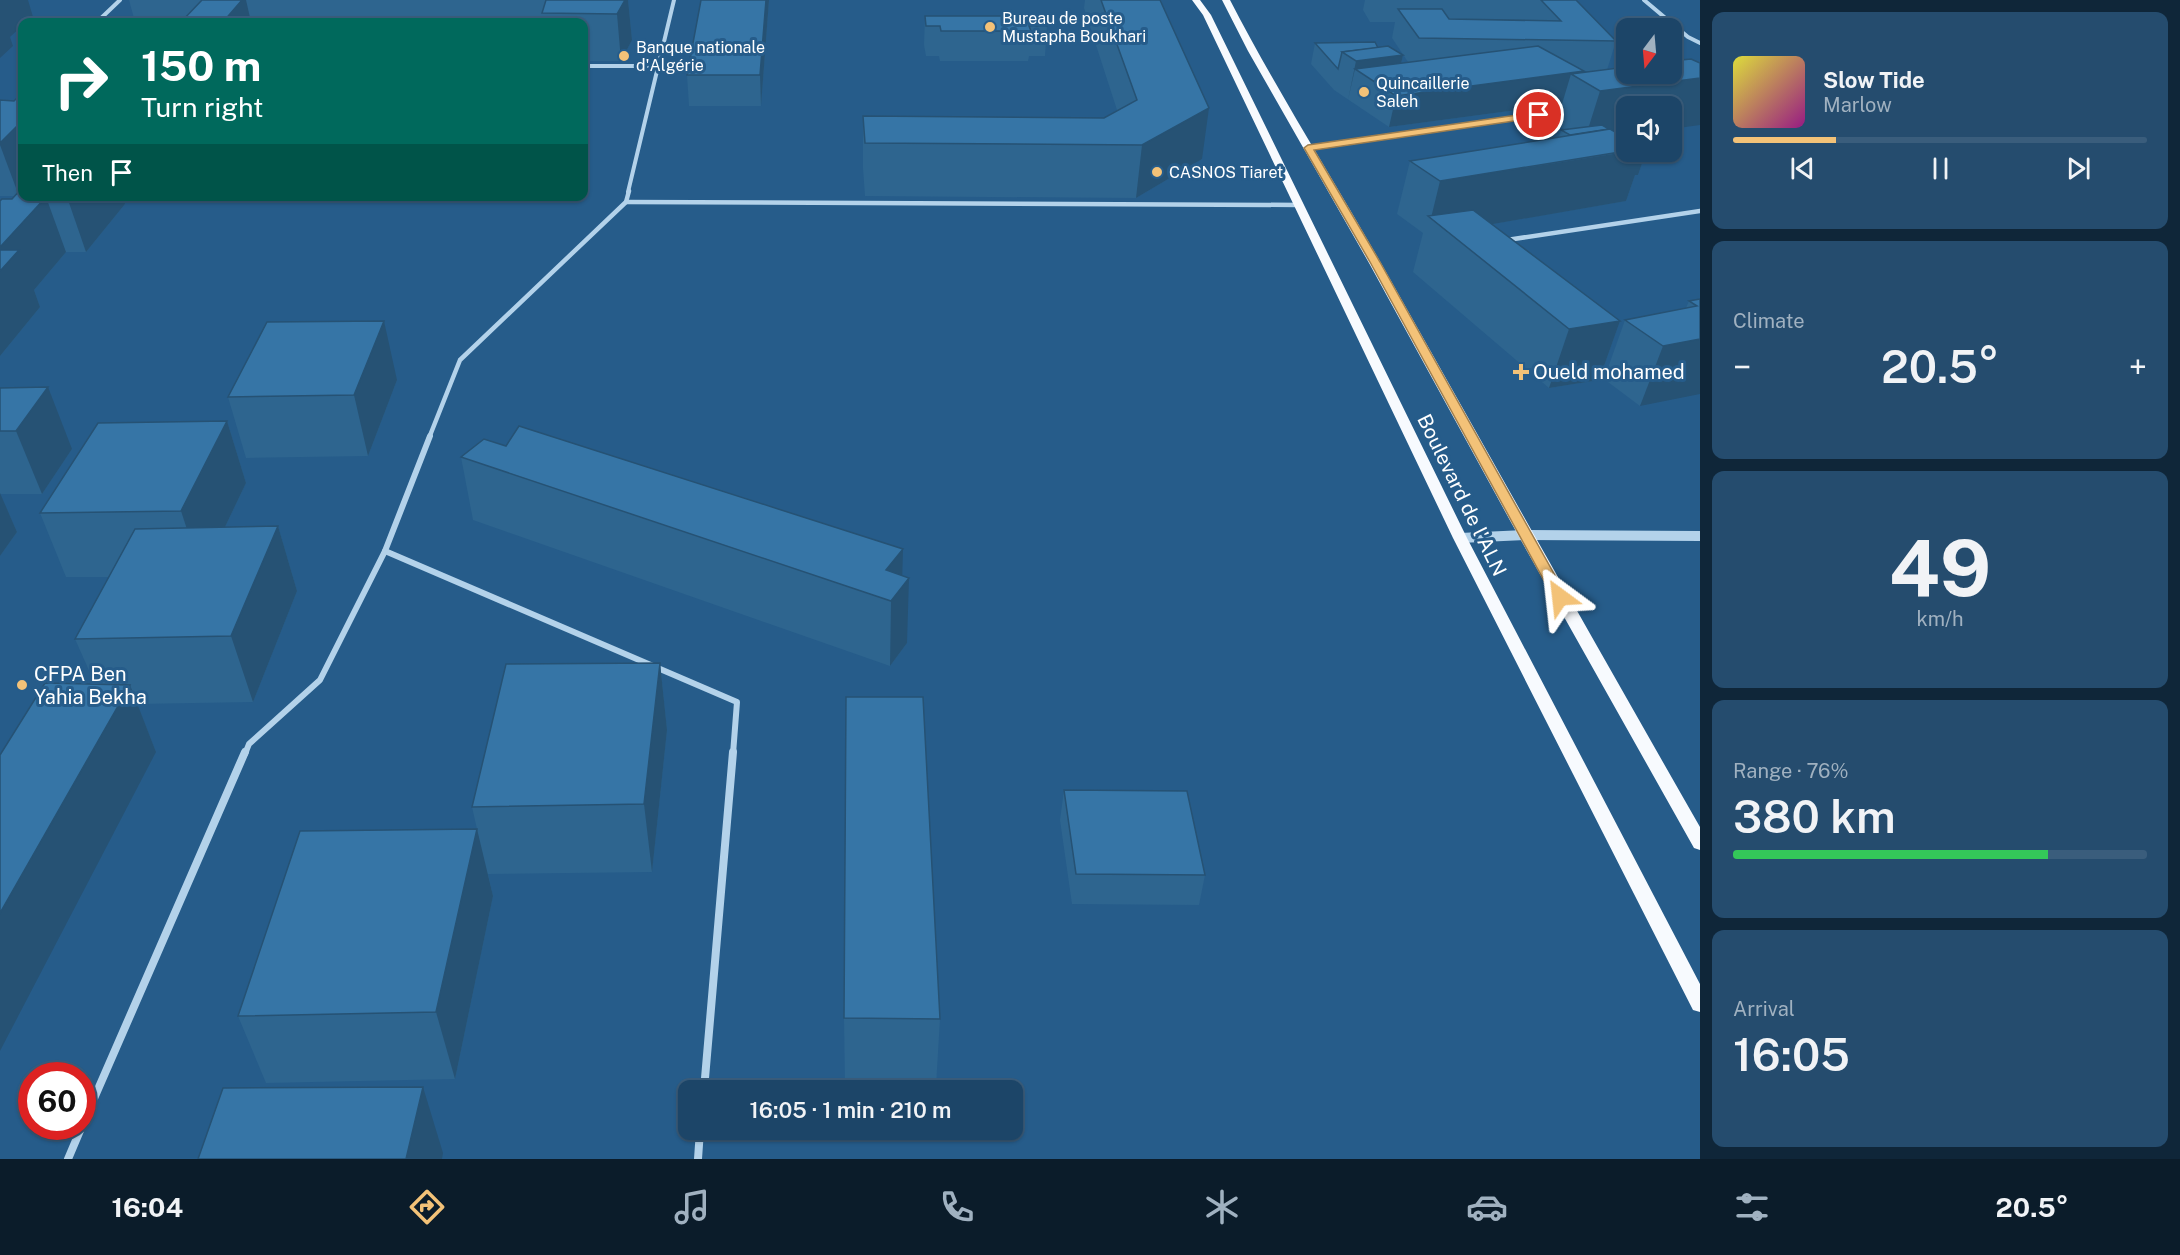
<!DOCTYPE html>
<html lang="en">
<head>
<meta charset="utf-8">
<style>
  :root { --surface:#1c4568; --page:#254c6e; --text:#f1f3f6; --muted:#a0b1c0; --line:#3a5d7c; --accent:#f3c278 }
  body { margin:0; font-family:"Public Sans",sans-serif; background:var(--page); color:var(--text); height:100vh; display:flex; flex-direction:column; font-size:22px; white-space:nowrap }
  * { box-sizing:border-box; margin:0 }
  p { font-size:20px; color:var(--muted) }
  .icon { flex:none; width:33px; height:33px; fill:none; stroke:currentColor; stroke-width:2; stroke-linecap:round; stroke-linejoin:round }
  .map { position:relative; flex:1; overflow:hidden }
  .side { display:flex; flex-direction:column; gap:12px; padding:12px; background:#0f2639; width:480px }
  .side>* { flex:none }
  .banner { position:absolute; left:18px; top:18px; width:570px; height:183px; border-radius:12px; box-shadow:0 2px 4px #0004,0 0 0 2px var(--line); background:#00695c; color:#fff; overflow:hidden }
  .needle { width:39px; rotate:196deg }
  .controls { position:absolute; left:1616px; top:18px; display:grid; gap:12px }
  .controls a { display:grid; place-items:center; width:66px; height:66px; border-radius:12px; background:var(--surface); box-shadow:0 2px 4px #0004,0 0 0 2px var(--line); font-size:30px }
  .speed { position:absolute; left:18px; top:1062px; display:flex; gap:12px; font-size:30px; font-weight:700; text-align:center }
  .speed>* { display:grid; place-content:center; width:78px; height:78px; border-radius:50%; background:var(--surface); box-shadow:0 2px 4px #0004,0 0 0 2px var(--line); line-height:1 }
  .speed .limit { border:9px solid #d22; background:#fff; color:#111 }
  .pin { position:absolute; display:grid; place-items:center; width:51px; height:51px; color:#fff; margin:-26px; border:3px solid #fff; border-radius:50%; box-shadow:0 2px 6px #0007 }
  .me { position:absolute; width:66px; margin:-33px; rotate:330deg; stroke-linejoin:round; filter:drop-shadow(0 0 4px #0008) }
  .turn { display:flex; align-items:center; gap:21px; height:126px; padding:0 24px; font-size:27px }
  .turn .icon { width:78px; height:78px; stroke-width:2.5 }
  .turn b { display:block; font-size:42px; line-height:51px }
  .then { display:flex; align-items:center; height:57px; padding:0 24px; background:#0003; gap:12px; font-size:22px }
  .big { font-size:45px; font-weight:600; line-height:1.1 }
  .side .card { flex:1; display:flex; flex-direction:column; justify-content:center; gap:9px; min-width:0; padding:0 21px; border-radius:12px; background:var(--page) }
  .side .dial { align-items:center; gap:0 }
  .dial b { font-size:78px; line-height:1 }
  .song { display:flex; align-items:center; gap:18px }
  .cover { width:72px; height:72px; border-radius:9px; background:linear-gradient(135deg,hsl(60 70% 55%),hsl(310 70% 35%)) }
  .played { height:6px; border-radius:3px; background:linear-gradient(90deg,var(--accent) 25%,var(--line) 25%) }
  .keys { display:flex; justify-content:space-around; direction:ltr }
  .heat { display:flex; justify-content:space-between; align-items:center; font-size:33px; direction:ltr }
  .charge { height:9px; border-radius:4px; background:linear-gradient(90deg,#34c759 76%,var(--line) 0) }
  .trip { position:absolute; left:678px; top:1080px; width:345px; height:60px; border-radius:12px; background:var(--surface); box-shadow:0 2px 4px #0004,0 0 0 2px var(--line); font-weight:600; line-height:60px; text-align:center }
  .tabs { display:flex; height:96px; justify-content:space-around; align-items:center; background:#0b1c2a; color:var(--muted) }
  .tabs .icon { width:42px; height:42px }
  .tabs .active { color:var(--accent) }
  .tabs b { font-size:27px; color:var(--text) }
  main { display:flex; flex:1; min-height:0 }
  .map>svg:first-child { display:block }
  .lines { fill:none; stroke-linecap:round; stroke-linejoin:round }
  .minor-far3 { stroke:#b3d2ea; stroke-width:4 }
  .minor-far2 { stroke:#b3d2ea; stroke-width:4.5 }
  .minor-far1 { stroke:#b3d2ea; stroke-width:6 }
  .minor { stroke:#b3d2ea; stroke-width:8 }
  .tertiary { stroke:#b3d2ea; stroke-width:10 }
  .primary { fill:#f7fafe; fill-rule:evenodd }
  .wall { fill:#2e658f; fill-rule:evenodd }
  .shaded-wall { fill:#265274 }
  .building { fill:#3675a6; stroke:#265274; stroke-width:1.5 }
  .route { fill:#f3c278; stroke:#9e7e4e; stroke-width:1.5 }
  .poi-dot { fill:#f3c278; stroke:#265c8a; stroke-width:2 }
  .labels { text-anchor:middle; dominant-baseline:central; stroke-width:6; stroke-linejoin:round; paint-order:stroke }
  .far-poi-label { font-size:16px; fill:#fff; stroke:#265c8a; text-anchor:start }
  .poi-label { font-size:20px; fill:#fff; stroke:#265c8a; text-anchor:start }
  .street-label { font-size:20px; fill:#fff; stroke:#265c8a }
</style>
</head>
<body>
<main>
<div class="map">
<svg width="1700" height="1159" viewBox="0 0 1700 1159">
  <rect width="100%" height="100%" fill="#265c8a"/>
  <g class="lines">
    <!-- minor-far3 -->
    <g class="minor-far3">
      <polyline points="1644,0 1688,37 1700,43"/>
      <polyline points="97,22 120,0"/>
      <polyline points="584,66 659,66"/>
      <polyline points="1308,148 1567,111"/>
      <polyline points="628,192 674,0"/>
    </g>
    <!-- minor-far2 -->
    <g class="minor-far2">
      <polyline points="626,202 1299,205"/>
      <polyline points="1508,242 1507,240 1700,211"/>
      <polyline points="429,438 460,360 626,202 629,191"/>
    </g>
    <!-- minor-far1 -->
    <g class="minor-far1">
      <polyline points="385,551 737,702 733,754"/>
      <polyline points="245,754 249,744 320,680 385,551 430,436"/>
    </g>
    <!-- minor -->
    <g class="minor">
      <polyline points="704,1090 733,752"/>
      <polyline points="82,1126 245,752"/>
      <polyline points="68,1159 82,1126"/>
      <polyline points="698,1159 700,1130"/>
    </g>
    <!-- tertiary -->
    <polyline class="tertiary" points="1460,538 1525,535 1700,536"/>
    <!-- primary -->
    <g class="primary">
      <polygon points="1192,0 1200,0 1211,15 1467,538 1700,984 1700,1012 1693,1010 1453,538 1203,15"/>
      <path d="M1222 0H1230C1277 91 1332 177 1382 265 1488 453 1593 640 1700 827V850L1694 848 1518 535 1369 263 1248 51Z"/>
    </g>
  </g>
  <!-- wall -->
  <g class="wall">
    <polygon points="129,0 628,0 632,40 621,61 584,61 584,22 135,22"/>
    <polygon points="701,0 769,0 761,106 689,106 687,75"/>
    <polygon points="1085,0 1160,0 1202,159 1136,198 865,196 863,168 863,116 1104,118 1117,110 1084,8"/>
    <path d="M1365 0H1576L1616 41 1607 70 1626 106V136H1623L1646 152 1638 175H1635L1626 201 1492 224 1620 321 1599 380 1549 388 1413 272 1423 233 1397 214 1410 161 1559 137 1561 130 1564 129 1556 124 1562 104 1389 127 1334 90 1311 64 1315 43 1378 48 1403 55 1401 63 1408 62 1392 38 1395 22H1370L1363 10ZM1583 71H1597L1584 73Z"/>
    <polygon points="925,16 1047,26 1045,56 1029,56 1028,61 940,61 939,56 926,56 924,45"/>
    <polygon points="0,100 22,196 123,196 125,204 86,252 66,252 34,290 40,307 0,356 0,201 12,199 15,196 0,196"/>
    <polygon points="1700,299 1640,406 1604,379 1625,320 1686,308 1689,301"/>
    <polygon points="397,380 368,456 246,458 228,397"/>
    <polygon points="0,388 72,449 42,494 0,494 17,532 0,556"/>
    <polygon points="227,421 246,483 225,527 278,526 297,591 253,702 137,704 156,752 95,684 75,639 109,577 66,577 40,513"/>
    <polygon points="461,457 903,575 907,643 890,666 473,520"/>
    <polygon points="660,663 667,730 652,872 488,874 493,896 455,1079 266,1083 238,1016 477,829 472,807"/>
    <polygon points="1064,790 1205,875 1199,905 1072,904 1060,820"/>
    <polygon points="844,1018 940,1019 936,1086 845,1085"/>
  </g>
  <!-- shaded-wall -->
  <g class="shaded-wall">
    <polygon points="0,0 28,0 33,17 26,22 22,22 22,26 10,37 13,46 0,58"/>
    <polygon points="242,0 246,0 251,22 223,22"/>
    <polygon points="625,0 628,0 632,40 621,61 617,14"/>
    <polygon points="766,0 769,0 761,106 760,75"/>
    <polygon points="1403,55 1394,94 1355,69 1348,100 1356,61"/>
    <polygon points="1584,71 1581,80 1571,74 1562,104 1389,127 1396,96"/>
    <polygon points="1700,78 1700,125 1671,129 1671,106 1626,106 1626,136 1584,142 1600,91"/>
    <polygon points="1209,108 1202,159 1136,198 1142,145"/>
    <polygon points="22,121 22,192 19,196 0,145 0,143"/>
    <polygon points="1626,152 1646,152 1638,175 1635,175 1626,201 1447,232 1431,218 1440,181"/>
    <polygon points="123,196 125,204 86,252 67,197"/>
    <polygon points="46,197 66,252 34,290 40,307 0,356 0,247"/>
    <polygon points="384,321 397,380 368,456 354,395"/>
    <polygon points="1620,321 1599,380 1549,388 1569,329"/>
    <polygon points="1700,339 1700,394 1640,406 1663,346"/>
    <polygon points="48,387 72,449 42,494 16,431"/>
    <polygon points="227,421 246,483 202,575 181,511"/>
    <polygon points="0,493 17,532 0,556"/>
    <polygon points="278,526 297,591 253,702 231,636"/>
    <polygon points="903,549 902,586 909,578 907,643 890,666 891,601 886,570"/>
    <polygon points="660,663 667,730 652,872 644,804"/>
    <polygon points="130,685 156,752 0,1051 0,913"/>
    <polygon points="477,829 493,896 455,1079 436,1012"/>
    <polygon points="423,1087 443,1153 442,1159 406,1159"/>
  </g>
  <!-- building -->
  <g class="building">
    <polygon points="202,0 242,0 223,22 181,22"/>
    <polygon points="546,0 625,0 617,14 542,13"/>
    <polygon points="701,0 766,0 760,75 687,75"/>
    <polygon points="1101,0 1160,0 1209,108 1142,145 865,143 863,116 1104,118 1137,100"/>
    <polygon points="1541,0 1576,0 1616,41 1419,38 1398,9 1442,9 1449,19 1561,21"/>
    <polygon points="925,16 1044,16 1047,26 1029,26 1031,31 941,31 940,26 926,26"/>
    <polygon points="1375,42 1378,48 1342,52 1338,69 1315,43"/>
    <polygon points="1388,46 1403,55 1356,61 1342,52"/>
    <polygon points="1538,46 1584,71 1396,96 1355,69"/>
    <polygon points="1691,59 1700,63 1700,78 1600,91 1571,74 1626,67 1626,74 1671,74 1671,61"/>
    <polygon points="22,93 22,121 0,143 0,100 14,101"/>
    <polygon points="1602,125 1609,129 1570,135 1561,130"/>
    <polygon points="1610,129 1626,138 1626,151 1440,181 1410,161"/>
    <polygon points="22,188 22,196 67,196 46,197 0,247 0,201 2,199 12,199"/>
    <polygon points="1473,210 1620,321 1569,329 1428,216"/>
    <polygon points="0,250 19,250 0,271"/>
    <polygon points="1700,299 1700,339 1663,346 1625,320 1697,306 1689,301"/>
    <polygon points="384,321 354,395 228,397 267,322"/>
    <polygon points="48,387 16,431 0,431 0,388"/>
    <polygon points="227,421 181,511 40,513 98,423"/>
    <polygon points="519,426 903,549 886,570 909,578 891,601 461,457 484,439 506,446"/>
    <polygon points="278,526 231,636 75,639 135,529"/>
    <polygon points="660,663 644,804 472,807 506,664"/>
    <polygon points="45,683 130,685 0,913 0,755"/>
    <polygon points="846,697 923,697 940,1019 844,1018"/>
    <polygon points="1064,790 1187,791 1205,875 1076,874"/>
    <polygon points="477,829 436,1012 238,1016 300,831"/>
    <polygon points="423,1087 406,1159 198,1159 223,1088"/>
  </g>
  <!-- route -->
  <polygon class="route" points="1539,112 1542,113 1542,117 1314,150 1380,262 1567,597 1560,601 1553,597 1370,262 1304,148 1308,145"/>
  <!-- markers -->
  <g class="poi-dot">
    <circle cx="990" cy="27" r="6"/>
    <circle cx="624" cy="56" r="6"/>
    <circle cx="1364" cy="92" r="6"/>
    <circle cx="1157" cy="172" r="6"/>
    <path d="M1518 363h6v6h6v6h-6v6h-6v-6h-6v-6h6z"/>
    <circle cx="22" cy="685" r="6"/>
  </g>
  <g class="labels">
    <!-- far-poi labels -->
    <g class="far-poi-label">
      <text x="1002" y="18">Bureau de poste<tspan x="1002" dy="18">Mustapha Boukhari</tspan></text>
      <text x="636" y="47">Banque nationale<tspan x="636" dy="18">d'Algérie</tspan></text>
      <text x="1376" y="83">Quincaillerie<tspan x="1376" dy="18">Saleh</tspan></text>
      <text x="1169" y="172">CASNOS Tiaret</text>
    </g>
    <!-- poi labels -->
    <g class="poi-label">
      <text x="1533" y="372">Oueld mohamed</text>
      <text x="34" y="674">CFPA Ben<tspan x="34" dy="23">Yahia Bekha</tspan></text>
    </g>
    <!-- street labels -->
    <g class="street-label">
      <text transform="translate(1462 495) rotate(64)">Boulevard de l'ALN</text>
    </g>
  </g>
</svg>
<div class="controls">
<a><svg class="needle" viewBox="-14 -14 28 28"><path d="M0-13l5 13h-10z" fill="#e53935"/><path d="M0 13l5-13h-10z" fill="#a0b1c0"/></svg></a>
<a><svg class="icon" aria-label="sound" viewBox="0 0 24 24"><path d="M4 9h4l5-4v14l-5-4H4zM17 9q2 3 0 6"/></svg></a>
</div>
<div class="speed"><div class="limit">60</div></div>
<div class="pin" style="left:1539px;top:115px;background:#d93025"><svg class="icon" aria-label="arrive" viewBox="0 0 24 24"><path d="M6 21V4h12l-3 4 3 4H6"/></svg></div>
<svg class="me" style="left:1560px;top:597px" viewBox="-20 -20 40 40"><path d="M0-17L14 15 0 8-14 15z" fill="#f3c278" stroke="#fff" stroke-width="4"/></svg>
<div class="trip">16:05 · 1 min · 210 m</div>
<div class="banner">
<div class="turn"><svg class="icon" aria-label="right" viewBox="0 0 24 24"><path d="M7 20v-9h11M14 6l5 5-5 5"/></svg><div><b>150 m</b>Turn right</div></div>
<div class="then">Then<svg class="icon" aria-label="arrive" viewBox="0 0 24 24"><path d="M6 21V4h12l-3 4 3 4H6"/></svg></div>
</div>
</div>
<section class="side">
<div class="card">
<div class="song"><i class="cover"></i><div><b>Slow Tide</b><p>Marlow</p></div></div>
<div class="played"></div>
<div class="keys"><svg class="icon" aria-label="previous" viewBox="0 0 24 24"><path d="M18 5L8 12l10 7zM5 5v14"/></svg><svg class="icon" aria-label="pause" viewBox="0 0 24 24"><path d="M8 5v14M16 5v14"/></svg><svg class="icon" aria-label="next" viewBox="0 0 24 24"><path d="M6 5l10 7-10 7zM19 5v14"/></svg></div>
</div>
<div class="card"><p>Climate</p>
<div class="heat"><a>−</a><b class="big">20.5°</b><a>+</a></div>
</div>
<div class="card dial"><b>49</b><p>km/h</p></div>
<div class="card"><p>Range · 76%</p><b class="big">380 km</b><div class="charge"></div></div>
<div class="card"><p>Arrival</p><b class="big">16:05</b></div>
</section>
</main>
<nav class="tabs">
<b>16:04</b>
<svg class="icon active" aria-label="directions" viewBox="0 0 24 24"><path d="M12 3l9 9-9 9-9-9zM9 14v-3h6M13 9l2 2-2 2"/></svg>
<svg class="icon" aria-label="music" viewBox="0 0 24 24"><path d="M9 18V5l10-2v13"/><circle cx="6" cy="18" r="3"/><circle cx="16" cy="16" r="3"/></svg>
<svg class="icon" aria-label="phone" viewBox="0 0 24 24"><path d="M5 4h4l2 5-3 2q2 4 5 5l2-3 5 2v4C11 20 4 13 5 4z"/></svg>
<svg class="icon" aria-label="climate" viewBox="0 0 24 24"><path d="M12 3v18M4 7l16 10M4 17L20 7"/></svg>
<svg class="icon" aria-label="car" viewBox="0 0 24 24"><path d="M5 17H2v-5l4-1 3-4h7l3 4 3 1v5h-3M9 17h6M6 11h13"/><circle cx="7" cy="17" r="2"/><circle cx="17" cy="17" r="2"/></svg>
<svg class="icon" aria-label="filters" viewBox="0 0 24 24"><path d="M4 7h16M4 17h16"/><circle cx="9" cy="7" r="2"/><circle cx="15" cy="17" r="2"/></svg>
<b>20.5°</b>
</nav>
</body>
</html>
